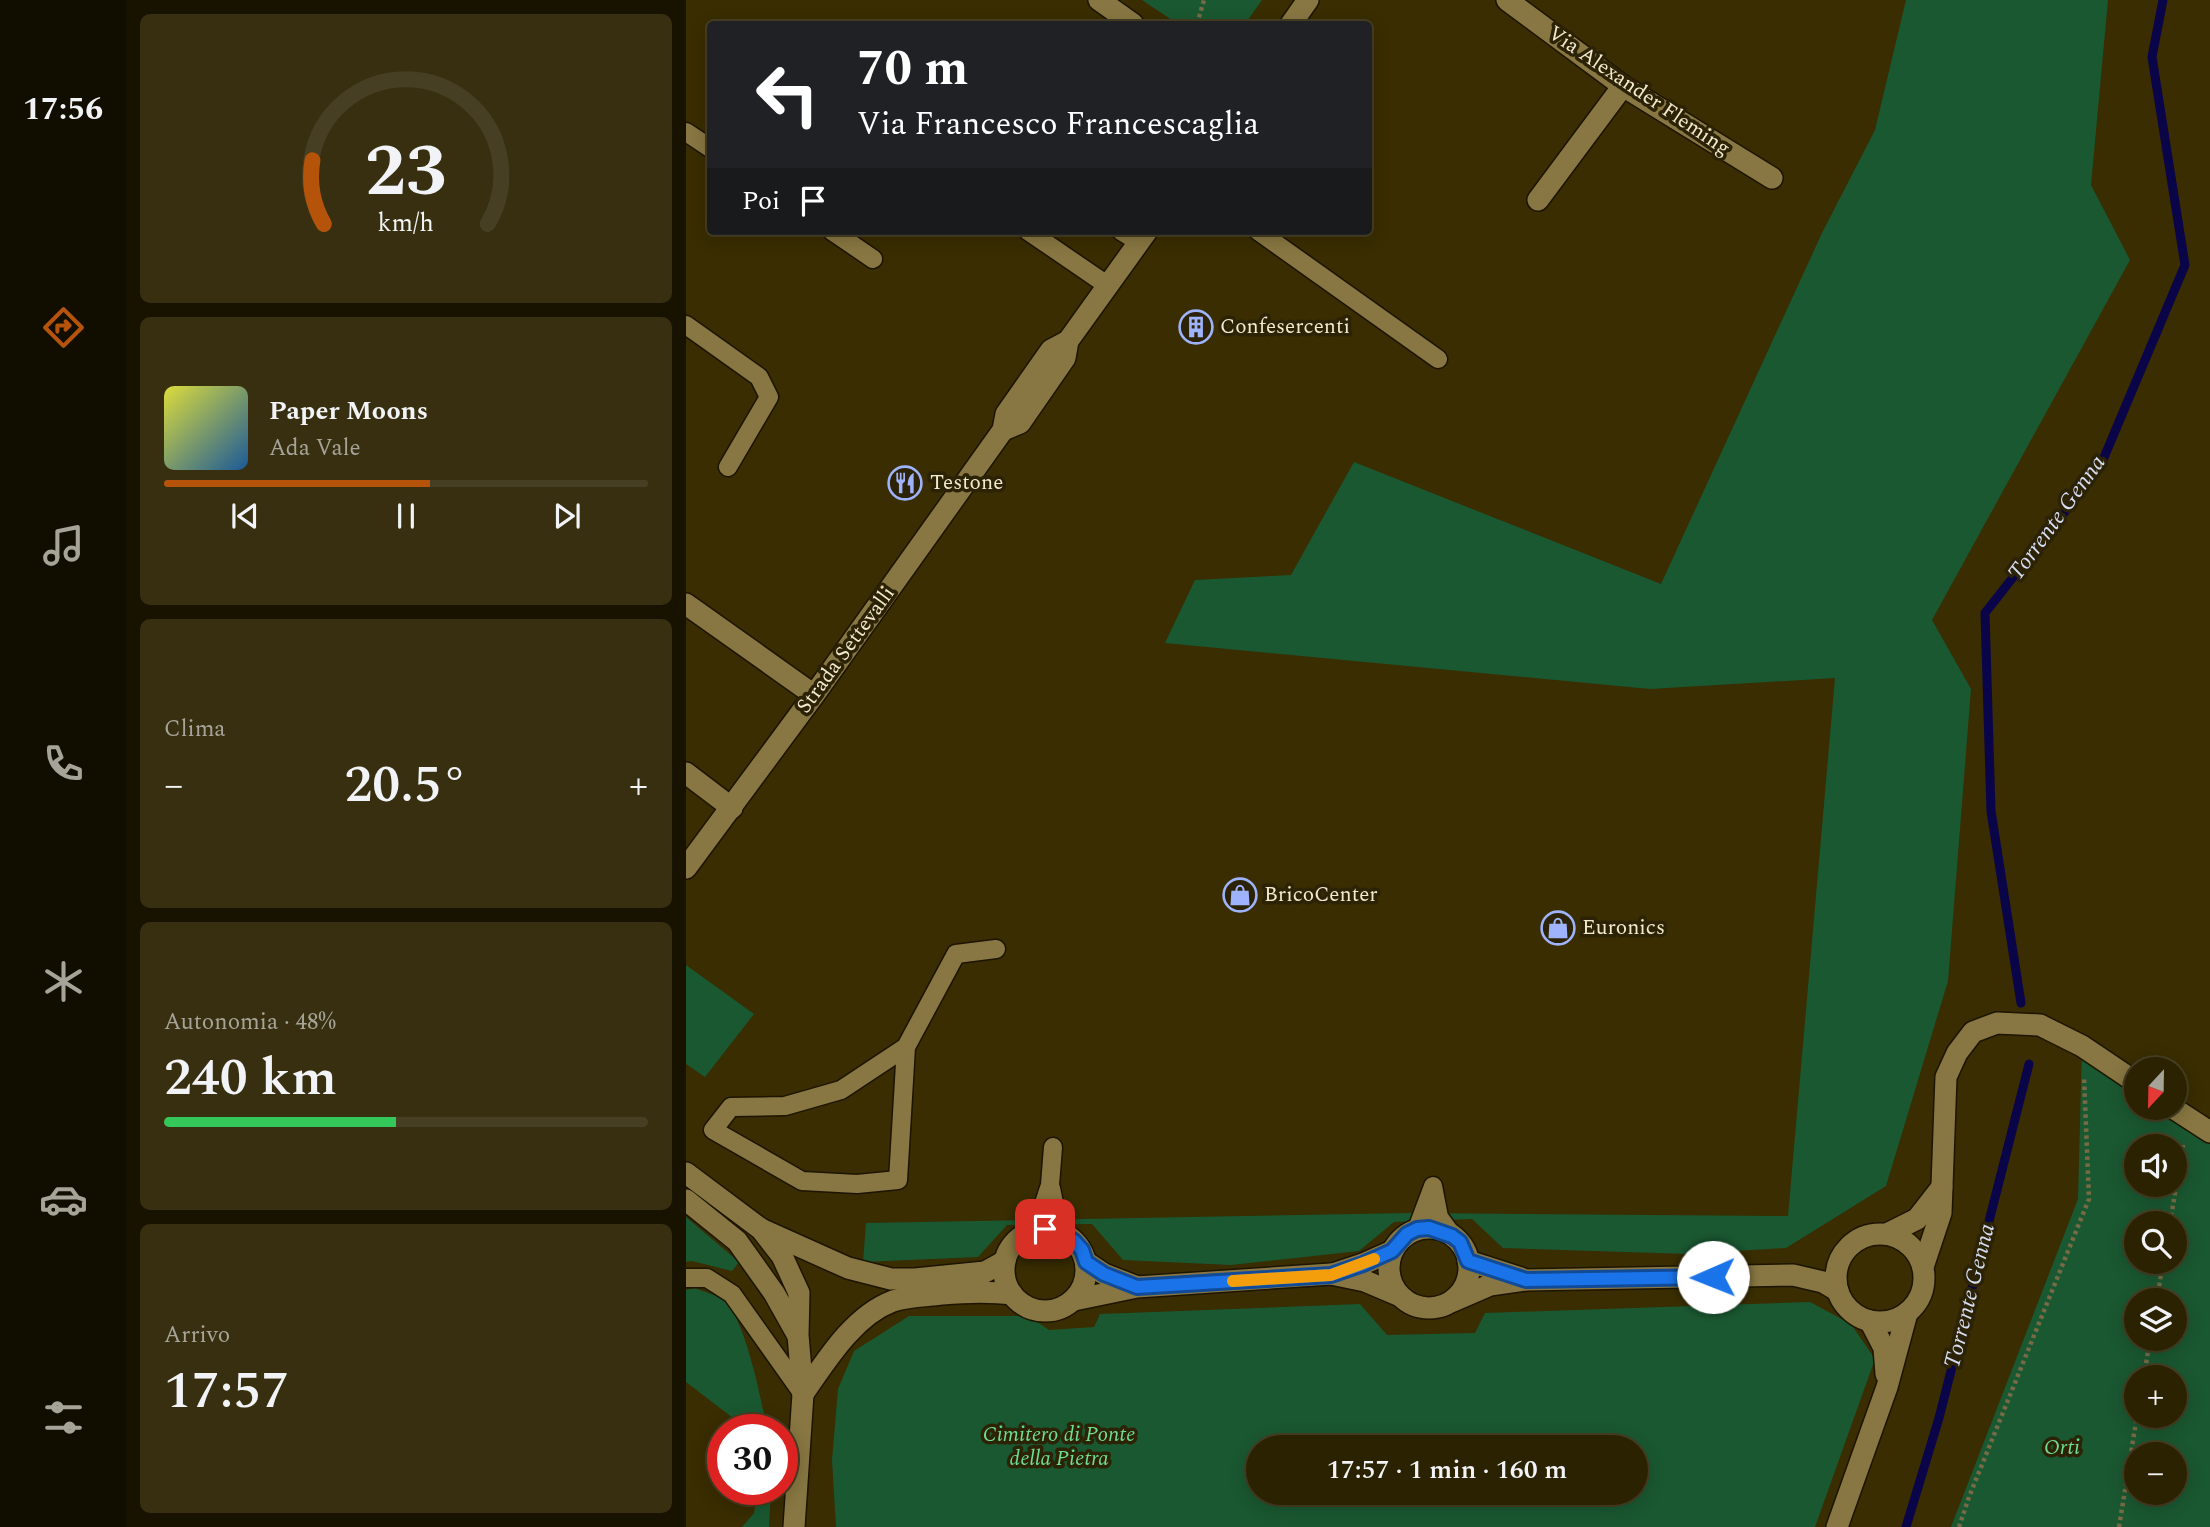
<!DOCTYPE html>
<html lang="it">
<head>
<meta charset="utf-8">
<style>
  :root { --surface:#2b2201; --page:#372f10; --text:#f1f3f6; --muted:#a6a499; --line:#473f23; --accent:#b45309 }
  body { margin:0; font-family:Spectral,serif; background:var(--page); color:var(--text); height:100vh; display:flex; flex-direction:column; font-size:26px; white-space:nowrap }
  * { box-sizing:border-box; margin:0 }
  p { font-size:23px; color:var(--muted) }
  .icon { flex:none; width:38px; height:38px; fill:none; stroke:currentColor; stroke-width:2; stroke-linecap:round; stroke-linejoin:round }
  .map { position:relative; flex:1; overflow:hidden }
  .sheet { display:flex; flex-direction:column; gap:14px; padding:14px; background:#181301; width:560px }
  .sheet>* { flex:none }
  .hud { position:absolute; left:21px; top:21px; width:665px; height:214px; border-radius:7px; box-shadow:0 4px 18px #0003,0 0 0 2px var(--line); background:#202124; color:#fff; overflow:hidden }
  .needle { width:46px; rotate:202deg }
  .tools { position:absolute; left:1438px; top:1057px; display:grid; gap:14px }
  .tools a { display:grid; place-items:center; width:63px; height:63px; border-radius:50%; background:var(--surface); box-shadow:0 4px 18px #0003,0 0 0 2px var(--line); font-size:35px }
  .speed { position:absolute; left:21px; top:1414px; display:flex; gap:14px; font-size:35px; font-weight:700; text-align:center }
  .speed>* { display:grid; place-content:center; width:91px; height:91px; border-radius:50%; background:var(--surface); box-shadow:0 4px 18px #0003,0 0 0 2px var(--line); line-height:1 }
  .speed .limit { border:10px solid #d22; background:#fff; color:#111 }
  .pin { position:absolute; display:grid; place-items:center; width:60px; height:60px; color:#fff; margin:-30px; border-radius:14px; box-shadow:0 4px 10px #0006 }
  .me { position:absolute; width:77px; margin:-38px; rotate:269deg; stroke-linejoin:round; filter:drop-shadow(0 0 5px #0008) }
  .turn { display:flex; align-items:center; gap:24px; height:147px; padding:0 35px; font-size:32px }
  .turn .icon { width:91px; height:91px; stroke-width:2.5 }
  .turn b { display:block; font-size:49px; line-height:60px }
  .then { display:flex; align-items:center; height:66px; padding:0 35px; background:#0003; gap:14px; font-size:26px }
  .big { font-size:52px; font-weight:600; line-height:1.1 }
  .sheet .card { flex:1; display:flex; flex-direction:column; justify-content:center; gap:10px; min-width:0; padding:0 24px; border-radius:10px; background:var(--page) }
  .sheet .dial { align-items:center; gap:0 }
  .dial svg { height:182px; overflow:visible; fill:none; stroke:var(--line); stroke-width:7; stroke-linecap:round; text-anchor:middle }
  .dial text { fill:var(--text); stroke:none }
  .song { display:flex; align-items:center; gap:21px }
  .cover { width:84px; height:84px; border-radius:10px; background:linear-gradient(135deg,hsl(60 70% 55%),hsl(210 70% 35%)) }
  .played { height:7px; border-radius:4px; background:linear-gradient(90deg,var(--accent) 55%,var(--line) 55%) }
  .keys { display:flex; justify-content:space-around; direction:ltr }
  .heat { display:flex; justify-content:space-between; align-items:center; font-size:38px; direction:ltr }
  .charge { height:10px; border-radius:5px; background:linear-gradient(90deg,#34c759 48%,var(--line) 0) }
  .trip { position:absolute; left:560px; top:1435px; width:402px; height:70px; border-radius:35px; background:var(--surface); box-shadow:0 4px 18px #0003,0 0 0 2px var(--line); font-weight:600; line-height:70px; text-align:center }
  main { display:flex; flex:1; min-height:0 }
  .tabs { display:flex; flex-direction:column; width:126px; justify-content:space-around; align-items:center; background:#110e00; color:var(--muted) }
  .tabs .icon { width:49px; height:49px }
  .tabs .active { color:var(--accent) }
  .tabs b { font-size:32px; color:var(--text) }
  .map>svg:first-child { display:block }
  .green { fill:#1a5831; fill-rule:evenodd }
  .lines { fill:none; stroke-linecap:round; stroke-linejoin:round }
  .stream { stroke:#0a0449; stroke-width:9 }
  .service-casing { stroke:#1d1500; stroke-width:21 }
  .minor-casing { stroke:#1d1500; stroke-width:24 }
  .secondary-casing { stroke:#1d1500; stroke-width:24 }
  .path { stroke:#766b45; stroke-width:4.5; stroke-dasharray:3.5 3.5; stroke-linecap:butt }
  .service { stroke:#887742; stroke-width:18 }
  .minor { stroke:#887742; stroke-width:21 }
  .secondary { stroke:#887742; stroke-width:21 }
  .route-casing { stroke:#114b97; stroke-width:18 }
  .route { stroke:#1a73e8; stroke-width:12 }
  .slow { stroke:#f59e0b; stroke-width:12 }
  .labels { text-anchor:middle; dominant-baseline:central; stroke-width:7; stroke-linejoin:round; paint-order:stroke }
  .street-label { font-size:21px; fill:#f3eace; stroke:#2c2307 }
  .poi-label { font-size:21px; fill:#f3eace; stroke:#2c2307; text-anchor:start }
  .park-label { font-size:21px; font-style:italic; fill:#70de93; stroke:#2c2307 }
  .water-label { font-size:23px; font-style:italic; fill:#d7ddf2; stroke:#2c2307 }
</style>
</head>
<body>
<main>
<nav class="tabs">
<b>17:56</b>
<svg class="icon active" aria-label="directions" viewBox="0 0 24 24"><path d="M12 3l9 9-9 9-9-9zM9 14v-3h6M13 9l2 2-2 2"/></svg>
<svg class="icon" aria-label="music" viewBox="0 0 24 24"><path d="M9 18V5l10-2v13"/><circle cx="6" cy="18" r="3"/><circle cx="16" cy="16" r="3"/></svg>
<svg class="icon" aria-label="phone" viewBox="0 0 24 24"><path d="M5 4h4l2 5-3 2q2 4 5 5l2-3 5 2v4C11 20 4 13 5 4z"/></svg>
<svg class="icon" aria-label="climate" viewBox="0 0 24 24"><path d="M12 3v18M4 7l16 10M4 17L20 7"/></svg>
<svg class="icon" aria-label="car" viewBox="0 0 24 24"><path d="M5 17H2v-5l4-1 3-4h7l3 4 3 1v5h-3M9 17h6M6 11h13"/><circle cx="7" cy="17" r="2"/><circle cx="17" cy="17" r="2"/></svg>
<svg class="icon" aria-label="filters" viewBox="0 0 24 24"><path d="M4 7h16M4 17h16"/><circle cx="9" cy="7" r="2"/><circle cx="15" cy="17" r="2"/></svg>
</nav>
<section class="sheet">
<div class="card dial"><svg viewBox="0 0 100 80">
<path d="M14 69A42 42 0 1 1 86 69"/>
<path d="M14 69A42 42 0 0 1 9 41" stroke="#b45309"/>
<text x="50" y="56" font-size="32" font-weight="700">23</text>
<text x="50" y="72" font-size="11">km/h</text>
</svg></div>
<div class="card">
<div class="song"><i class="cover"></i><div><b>Paper Moons</b><p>Ada Vale</p></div></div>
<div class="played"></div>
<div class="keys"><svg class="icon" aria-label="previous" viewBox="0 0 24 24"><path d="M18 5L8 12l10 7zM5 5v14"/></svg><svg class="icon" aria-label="pause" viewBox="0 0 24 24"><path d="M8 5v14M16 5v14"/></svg><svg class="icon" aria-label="next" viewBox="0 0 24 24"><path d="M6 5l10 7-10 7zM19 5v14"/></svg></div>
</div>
<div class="card"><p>Clima</p>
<div class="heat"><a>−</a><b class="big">20.5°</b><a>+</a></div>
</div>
<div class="card"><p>Autonomia · 48%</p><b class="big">240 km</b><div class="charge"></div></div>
<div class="card"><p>Arrivo</p><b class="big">17:57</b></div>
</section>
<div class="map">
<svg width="1524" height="1527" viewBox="0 0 1524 1527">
  <rect width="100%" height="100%" fill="#392d01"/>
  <!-- green -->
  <g class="green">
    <polygon points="456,0 576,0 559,24 492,24"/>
    <polygon points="1220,0 1422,0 1405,185 1444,260 1246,620 1285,689 1262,981 1200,1186 1100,1248 1002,1254 817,1248 786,1219 708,1222 673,1251 545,1265 437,1260 406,1224 321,1225 292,1257 177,1262 180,1223 726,1213 1102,1216 1149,678 964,689 479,643 509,580 605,575 668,462 975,584 1136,233 1189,130"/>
    <polygon points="0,965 68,1014 19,1077 0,1064"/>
    <path d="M1396 1046 1451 1082V1108H1489L1524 1130V1527H1265L1392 1199ZM1451 1146H1489V1185H1451ZM1451 1223H1489V1262H1451ZM1451 1300H1489V1339H1451ZM1451 1377H1489V1416H1451ZM1451 1454H1489V1493H1451Z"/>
    <polygon points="0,1217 53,1262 46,1271 6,1261 0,1262"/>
    <path d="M9 1288C18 1292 31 1295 39 1301 59 1319 76 1402 81 1430H58L47 1418 0 1382V1290Z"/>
    <path d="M1124 1302 1165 1324 1189 1359 1129 1527H150L146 1460 152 1389 168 1351 223 1316H342L363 1330 408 1327 414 1314 674 1304 701 1335 789 1333 799 1313ZM572 1447H950V1493H572Z"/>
    <polygon points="72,1489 85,1489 83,1527 56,1527 68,1513"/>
  </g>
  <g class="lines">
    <!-- stream -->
    <g class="stream">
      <polyline points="1335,1003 1305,811 1299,613 1414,467 1499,265 1466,57 1477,0"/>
      <polyline points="1220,1527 1253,1418 1343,1064"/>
    </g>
    <defs>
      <g id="service">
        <polyline points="0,132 24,148"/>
        <polyline points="146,231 187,259"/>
        <polyline points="342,231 421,285"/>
        <polyline points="435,231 453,242"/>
        <polyline points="572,231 752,359"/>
        <polyline points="0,325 73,377 83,397 42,467"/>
        <polyline points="220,1047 212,1180 171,1184 116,1181 27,1130 45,1107 99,1106 155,1090 220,1047 270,954 310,949"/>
        <polyline points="747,1186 753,1217 766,1235"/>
        <polyline points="365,1188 370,1213 378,1234"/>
        <polyline points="731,1229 746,1189"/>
        <polyline points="349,1230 364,1185 367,1147"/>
        <polyline points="0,1278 21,1278 46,1294 117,1394"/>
      </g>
      <g id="minor">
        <polyline points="413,0 447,24"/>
        <polyline points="821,0 937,86 1086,178"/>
        <polyline points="852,200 937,86"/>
        <polyline points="0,604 128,695"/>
        <polyline points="0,773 46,808"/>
        <polyline points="1487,1108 1524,1132"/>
        <circle cx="743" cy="1268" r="40"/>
        <polyline points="75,1229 162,1268 205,1279 229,1279 299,1272 319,1261"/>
        <circle cx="359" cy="1270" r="41"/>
        <circle cx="1194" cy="1278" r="44"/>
        <polyline points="1201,1234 1231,1219 1256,1187"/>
        <polyline points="782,1261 835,1278"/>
        <polyline points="400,1262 418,1274 449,1286"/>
        <polyline points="1237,1267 1255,1213 1260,1077 1271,1053 1287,1032 1311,1023 1354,1025 1396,1046 1451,1083"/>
        <polyline points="647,1274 677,1264 706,1251"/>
        <polyline points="388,1300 451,1287 645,1274 679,1281 712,1295"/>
        <polyline points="767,1301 804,1285 840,1280 1107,1275 1137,1282 1152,1291"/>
        <polyline points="1184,1321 1198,1348 1200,1374"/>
        <path d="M117 1394C140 1361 167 1316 207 1301 222 1296 240 1296 256 1294 280 1292 302 1291 326 1294"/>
        <polyline points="1151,1527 1201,1387 1221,1313"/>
      </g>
      <g id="secondary">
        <polyline points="605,24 622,0"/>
        <polyline points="317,430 334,423 379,358 382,341 461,231"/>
        <polyline points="0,868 128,695 317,430 320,414 365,350 382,341"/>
        <polyline points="0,1173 75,1229 96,1256 113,1293 112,1335 117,1394 108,1527"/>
        <polyline points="0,1200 51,1241 88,1293 111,1334"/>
      </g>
    </defs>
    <!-- service casing -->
    <use href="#service" class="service-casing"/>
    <!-- minor casing -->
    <use href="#minor" class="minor-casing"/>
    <!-- secondary casing -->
    <use href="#secondary" class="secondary-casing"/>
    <!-- path -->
    <g class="path">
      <polyline points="511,24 518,0"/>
      <polyline points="1484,1223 1497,1145"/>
      <polyline points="1471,1300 1477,1262"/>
      <polyline points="1458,1377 1464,1339"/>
      <polyline points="1273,1527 1283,1497 1403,1199 1398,1077"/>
      <polyline points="1433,1527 1451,1416"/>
    </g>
    <!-- service -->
    <use href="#service" class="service"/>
    <!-- minor -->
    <use href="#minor" class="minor"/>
    <!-- secondary -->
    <use href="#secondary" class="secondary"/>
  </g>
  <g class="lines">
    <defs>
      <polyline id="route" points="359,1229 369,1230 388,1241 396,1250 400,1262 418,1274 451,1287 645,1275 677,1264 706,1251 721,1234 731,1229 743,1228 766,1236 774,1242 782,1261 840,1280 1027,1277"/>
    </defs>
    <!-- route casing -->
    <use href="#route" class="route-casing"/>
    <!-- route -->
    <use href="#route" class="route"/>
    <!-- slow -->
    <polyline class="slow" points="547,1281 645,1275 688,1259"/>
  </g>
  <!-- icons -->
  <defs>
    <symbol id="building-ring" viewBox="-11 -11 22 22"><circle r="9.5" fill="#2c2307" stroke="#9fb3fd" stroke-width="1.5"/><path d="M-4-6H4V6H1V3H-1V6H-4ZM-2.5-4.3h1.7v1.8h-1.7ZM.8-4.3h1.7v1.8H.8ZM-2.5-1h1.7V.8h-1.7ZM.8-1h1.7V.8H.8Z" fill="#9fb3fd"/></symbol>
    <symbol id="restaurant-ring" viewBox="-11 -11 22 22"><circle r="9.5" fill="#2c2307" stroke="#9fb3fd" stroke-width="1.5"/><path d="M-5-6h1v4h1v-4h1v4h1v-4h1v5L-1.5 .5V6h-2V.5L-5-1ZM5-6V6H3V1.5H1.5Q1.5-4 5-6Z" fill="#9fb3fd"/></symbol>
    <symbol id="shop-ring" viewBox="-11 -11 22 22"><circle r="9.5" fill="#2c2307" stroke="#9fb3fd" stroke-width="1.5"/><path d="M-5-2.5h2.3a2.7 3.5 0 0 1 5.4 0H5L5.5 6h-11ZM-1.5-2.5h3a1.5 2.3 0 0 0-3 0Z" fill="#9fb3fd"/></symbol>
  </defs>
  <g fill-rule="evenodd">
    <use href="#building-ring" x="491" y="308" width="38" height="38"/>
    <use href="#restaurant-ring" x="200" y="464" width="38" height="38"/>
    <use href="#shop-ring" x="535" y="876" width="38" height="38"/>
    <use href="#shop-ring" x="853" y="909" width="38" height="38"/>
  </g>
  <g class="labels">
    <!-- street labels -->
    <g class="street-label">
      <text transform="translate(953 91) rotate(34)">Via Alexander Fleming</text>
      <text transform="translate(160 650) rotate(-54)">Strada Settevalli</text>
    </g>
    <!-- poi labels -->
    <g class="poi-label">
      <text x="534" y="327">Confesercenti</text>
      <text x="244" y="483">Testone</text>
      <text x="578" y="895">BricoCenter</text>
      <text x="896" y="928">Euronics</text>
    </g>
    <!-- park labels -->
    <g class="park-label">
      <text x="373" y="1435">Cimitero di Ponte<tspan x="373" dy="24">della Pietra</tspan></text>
      <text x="1376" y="1448">Orti</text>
    </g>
    <!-- water labels -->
    <g class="water-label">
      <text transform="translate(1371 518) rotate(-54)">Torrente Genna</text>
      <text transform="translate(1284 1296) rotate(-76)">Torrente Genna</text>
    </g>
  </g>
</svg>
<div class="tools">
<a><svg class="needle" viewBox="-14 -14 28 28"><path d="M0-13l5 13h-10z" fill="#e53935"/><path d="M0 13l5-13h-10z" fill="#a6a499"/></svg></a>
<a><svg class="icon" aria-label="sound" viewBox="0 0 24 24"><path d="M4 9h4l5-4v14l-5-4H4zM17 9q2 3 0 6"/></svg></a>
<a><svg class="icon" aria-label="search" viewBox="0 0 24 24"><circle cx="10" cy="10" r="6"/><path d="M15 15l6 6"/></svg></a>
<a><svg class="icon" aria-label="layers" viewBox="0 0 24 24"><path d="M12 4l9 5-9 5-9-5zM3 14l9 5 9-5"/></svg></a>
<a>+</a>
<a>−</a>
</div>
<div class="speed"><div class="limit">30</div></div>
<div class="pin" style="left:359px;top:1229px;background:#d93025"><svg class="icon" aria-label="arrive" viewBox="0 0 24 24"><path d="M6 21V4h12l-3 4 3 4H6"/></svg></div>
<svg class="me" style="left:1027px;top:1277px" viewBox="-20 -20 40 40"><circle r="19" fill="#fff"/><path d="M0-13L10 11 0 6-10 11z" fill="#1a73e8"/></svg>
<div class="trip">17:57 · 1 min · 160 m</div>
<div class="hud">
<div class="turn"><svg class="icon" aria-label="left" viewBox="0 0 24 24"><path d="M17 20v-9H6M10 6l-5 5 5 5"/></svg><div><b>70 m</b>Via Francesco Francescaglia</div></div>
<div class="then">Poi<svg class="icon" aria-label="arrive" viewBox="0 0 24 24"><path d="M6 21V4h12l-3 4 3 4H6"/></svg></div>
</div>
</div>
</main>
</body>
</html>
